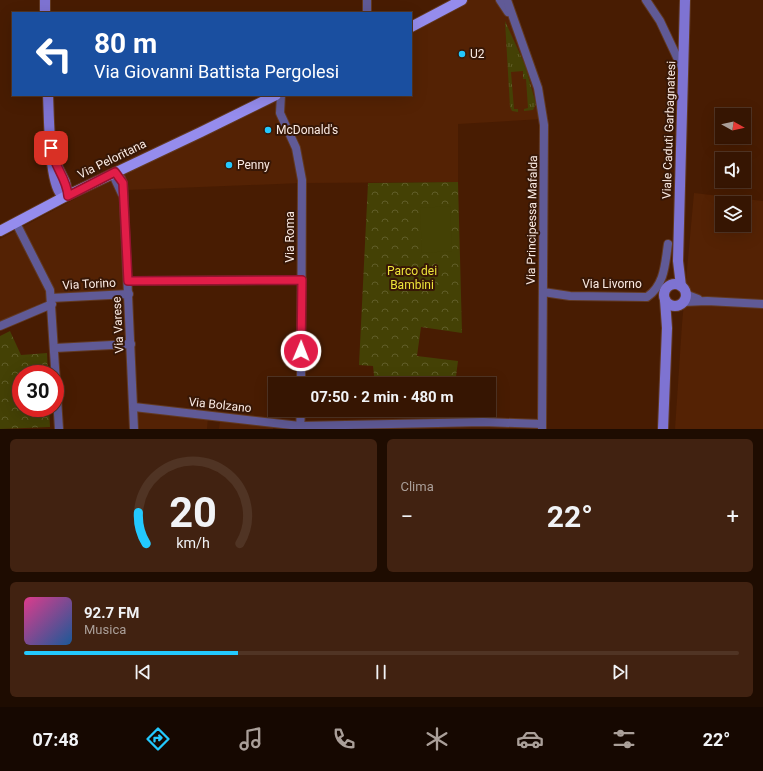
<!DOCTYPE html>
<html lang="it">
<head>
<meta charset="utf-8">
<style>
  :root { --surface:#361502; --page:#412211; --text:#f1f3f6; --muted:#aa9f99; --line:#503424; --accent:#23c9fe }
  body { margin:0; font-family:Roboto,sans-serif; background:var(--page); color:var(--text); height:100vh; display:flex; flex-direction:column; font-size:15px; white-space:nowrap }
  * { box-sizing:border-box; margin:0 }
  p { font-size:13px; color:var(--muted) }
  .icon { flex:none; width:22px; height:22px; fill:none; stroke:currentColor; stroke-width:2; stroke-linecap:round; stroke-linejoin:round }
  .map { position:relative; height:429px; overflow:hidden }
  .details { display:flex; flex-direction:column; gap:10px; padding:10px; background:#1e0c01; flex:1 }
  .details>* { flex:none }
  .top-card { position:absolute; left:12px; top:12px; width:400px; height:84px; border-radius:0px; box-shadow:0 4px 16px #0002,0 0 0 1px var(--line); background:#1a4fa0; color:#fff; overflow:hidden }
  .needle { width:26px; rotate:98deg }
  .controls { position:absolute; left:715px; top:108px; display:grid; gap:8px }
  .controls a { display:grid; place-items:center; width:36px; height:36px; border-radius:0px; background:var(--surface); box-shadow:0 4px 16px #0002,0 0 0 1px var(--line); font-size:20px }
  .speed { position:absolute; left:12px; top:365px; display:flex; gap:8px; font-size:20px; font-weight:700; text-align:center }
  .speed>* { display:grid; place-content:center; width:52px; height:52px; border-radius:50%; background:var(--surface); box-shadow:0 4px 16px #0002,0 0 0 1px var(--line); line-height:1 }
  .speed .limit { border:6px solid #d22; background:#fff; color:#111 }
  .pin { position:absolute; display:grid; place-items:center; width:34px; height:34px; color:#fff; margin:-17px; border-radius:8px; box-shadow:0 2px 6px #0006 }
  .me { position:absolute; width:44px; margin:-22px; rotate:1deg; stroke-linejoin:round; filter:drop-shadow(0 0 3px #0008) }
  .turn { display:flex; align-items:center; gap:14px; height:84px; padding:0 16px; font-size:18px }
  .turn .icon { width:52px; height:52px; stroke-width:2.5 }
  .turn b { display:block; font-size:28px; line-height:34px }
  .big { font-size:30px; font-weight:700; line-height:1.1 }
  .details .card { flex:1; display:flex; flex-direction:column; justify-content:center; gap:6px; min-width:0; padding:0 14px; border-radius:6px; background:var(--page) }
  .details .dial { align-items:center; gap:0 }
  .dial svg { height:104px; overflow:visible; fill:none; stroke:var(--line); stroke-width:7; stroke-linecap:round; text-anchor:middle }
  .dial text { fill:var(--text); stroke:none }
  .song { display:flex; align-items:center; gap:12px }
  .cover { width:48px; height:48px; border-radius:6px; background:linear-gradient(135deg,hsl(330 70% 55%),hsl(210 70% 35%)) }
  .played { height:4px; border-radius:2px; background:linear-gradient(90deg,var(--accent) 30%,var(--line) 30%) }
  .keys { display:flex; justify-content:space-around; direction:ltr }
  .heat { display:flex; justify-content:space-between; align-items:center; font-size:22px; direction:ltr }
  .details .tiles { flex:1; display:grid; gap:10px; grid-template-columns:1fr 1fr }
  .card:last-child { grid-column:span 2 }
  .trip { position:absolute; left:268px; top:377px; width:228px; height:40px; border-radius:0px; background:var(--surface); box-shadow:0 4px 16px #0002,0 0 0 1px var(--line); font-weight:700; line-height:40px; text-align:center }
  .menu { display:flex; height:64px; justify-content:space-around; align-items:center; background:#160801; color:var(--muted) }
  .menu .icon { width:28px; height:28px }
  .menu .active { color:var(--accent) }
  .menu b { font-size:18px; color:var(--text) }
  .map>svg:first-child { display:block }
  .built { fill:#542204; fill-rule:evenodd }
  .grass { fill:url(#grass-tufts) }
  .park { fill:url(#park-crowns) }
  .pitch { fill:#444105 }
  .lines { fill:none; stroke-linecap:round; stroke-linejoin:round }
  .street-casing { stroke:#613922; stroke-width:10 }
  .secondary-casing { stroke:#613922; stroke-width:12 }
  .primary-casing { stroke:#613922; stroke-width:12 }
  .street { stroke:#605a96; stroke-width:8 }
  .secondary { stroke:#7e73d2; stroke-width:10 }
  .primary { stroke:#958ced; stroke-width:10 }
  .route-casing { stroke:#92132f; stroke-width:10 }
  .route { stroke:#e11d48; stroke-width:7 }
  .poi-dot { fill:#23c9fe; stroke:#371706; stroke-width:1.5 }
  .labels { text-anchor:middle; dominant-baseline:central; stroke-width:4; stroke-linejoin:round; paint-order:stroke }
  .poi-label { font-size:12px; fill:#fbebe4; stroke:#371706; text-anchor:start }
  .street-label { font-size:12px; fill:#fbebe4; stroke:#371706 }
  .park-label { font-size:12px; fill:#ede43a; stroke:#371706 }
</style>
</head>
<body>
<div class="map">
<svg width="763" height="429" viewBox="0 0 763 429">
  <defs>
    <pattern id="grass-tufts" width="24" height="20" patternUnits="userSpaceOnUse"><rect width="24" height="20" fill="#444105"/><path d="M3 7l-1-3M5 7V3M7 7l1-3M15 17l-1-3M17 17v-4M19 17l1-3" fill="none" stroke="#605d29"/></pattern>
    <pattern id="park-crowns" width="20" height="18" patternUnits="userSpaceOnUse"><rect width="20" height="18" fill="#444105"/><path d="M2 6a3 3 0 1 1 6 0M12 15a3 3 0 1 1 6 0" fill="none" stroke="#605d29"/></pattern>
  </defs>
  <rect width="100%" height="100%" fill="#481c02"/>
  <!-- built -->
  <g class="built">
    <polygon points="464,0 499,0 511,18 529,62 543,119 458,124 458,182 301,183 126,190 124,172 279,95 411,95 411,28"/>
    <polygon points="110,180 121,196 127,293 51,299 0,321 0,239"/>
    <path d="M694 193 763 201V429H675L682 324ZM722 203H744V225H722Z"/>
    <polygon points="135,408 208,417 207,429 135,429"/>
    <polygon points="220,421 274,427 273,429 219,429"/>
  </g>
  <!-- grass -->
  <polygon class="grass" points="505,21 525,65 536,104 533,110 524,111 524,109 528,108 526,79 523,79 523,71 511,72 514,109 518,109 518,112 512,111 510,107"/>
  <!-- park -->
  <g class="park">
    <polygon points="458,182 462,333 421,327 417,356 458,361 455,384 375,384 373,366 359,365 368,183"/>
    <polygon points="10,331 21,355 47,353 48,374 21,374 21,408 49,408 50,427 0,429 0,336"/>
    <polygon points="377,410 451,410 450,417 377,418"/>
  </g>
  <!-- pitch -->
  <polygon class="pitch" points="450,206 452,251 422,253 420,208"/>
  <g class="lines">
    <defs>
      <g id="street">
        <polyline points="367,0 367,13"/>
        <polyline points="500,0 508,12"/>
        <polyline points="507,0 538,88 544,125 542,429"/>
        <polyline points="646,0 660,21 683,70"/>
        <polyline points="281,95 280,113 296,148 302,180 301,384"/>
        <polyline points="115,172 121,178 123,183 134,429"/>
        <polyline points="115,172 115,179 122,194"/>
        <polyline points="16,223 50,290 59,429"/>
        <polyline points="128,281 302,280"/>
        <path d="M543 292 570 296 647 297C665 285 665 263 668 244"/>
        <polyline points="685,294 698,299"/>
        <polyline points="51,298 129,294"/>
        <polyline points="683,302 707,301 763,304"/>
        <polyline points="0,326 52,304"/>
        <polyline points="55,348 131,344"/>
        <polyline points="134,407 300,426 483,422 542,424"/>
        <polyline points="300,429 301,410"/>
      </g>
      <g id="secondary">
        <polyline points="45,0 45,13"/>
        <path d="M48 95C49 114 49 181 61 194L68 195 65 182 52 156"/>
        <circle cx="675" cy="295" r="11"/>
        <polyline points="681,286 678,261 685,0"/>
        <polyline points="663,429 667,328 665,300"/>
      </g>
      <g id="primary">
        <polyline points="411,27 462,0"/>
        <polyline points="0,231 68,195 201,132 276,95"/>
      </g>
    </defs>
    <!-- street casing -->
    <use href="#street" class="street-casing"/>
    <!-- secondary casing -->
    <use href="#secondary" class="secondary-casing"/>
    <!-- primary casing -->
    <use href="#primary" class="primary-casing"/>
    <!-- street -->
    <use href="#street" class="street"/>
    <!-- secondary -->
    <use href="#secondary" class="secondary"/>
    <!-- primary -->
    <use href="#primary" class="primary"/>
  </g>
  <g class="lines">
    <defs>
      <path id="route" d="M51 148C53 165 67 178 68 196L115 172 123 183 128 281 302 280 301 351"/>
    </defs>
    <!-- route casing -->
    <use href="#route" class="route-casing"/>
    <!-- route -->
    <use href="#route" class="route"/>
  </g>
  <!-- markers -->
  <g class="poi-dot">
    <circle cx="462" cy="54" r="4"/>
    <circle cx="268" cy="130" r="4"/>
    <circle cx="229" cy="165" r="4"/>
  </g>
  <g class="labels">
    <!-- poi labels -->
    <g class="poi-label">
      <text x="470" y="54">U2</text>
      <text x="276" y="130">McDonald's</text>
      <text x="237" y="165">Penny</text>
    </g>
    <!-- street labels -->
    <g class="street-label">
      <text transform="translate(669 130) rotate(-88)">Viale Caduti Garbagnatesi</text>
      <text transform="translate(112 159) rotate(-26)">Via Peloritana</text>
      <text transform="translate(532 220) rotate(-89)">Via Principessa Mafalda</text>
      <text transform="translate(290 237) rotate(-90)">Via Roma</text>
      <text transform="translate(89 284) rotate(-3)">Via Torino</text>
      <text x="612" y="284">Via Livorno</text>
      <text transform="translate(118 325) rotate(-93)">Via Varese</text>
      <text transform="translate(220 405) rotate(6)">Via Bolzano</text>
    </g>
    <!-- park labels -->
    <g class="park-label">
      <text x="412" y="271">Parco dei<tspan x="412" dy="14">Bambini</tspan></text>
    </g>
  </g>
</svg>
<div class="controls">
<a><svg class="needle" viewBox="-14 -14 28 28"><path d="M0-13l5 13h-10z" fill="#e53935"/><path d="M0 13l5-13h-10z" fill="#aa9f99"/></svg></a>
<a><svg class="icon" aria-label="sound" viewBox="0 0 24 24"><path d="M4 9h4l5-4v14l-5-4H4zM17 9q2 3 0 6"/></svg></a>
<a><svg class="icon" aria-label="layers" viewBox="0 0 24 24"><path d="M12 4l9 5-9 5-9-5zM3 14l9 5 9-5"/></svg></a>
</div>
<div class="speed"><div class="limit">30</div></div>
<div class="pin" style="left:51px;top:148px;background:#d93025"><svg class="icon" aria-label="arrive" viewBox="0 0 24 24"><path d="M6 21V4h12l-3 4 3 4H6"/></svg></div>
<svg class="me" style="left:301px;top:351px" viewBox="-20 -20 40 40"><circle r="17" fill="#e11d48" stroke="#fff" stroke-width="3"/><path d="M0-11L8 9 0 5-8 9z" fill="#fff"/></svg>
<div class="trip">07:50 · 2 min · 480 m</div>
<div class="top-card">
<div class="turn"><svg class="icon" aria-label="left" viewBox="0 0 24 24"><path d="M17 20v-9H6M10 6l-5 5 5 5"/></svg><div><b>80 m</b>Via Giovanni Battista Pergolesi</div></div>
</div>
</div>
<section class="details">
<div class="tiles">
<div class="card dial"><svg viewBox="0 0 100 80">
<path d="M14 69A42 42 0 1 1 86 69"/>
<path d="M14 69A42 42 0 0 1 8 45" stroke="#23c9fe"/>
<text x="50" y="56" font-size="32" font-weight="700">20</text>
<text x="50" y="72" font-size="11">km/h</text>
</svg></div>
<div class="card"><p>Clima</p>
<div class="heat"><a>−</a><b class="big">22°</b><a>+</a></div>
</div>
<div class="card">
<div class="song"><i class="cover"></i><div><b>92.7 FM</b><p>Musica</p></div></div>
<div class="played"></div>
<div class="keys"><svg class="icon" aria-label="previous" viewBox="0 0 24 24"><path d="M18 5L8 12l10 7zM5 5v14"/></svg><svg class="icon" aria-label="pause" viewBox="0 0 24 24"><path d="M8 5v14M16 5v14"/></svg><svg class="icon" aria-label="next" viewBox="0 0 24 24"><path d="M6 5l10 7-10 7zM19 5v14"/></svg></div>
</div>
</div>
</section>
<nav class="menu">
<b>07:48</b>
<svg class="icon active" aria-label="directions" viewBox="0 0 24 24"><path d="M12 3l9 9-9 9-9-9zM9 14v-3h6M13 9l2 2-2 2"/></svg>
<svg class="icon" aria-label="music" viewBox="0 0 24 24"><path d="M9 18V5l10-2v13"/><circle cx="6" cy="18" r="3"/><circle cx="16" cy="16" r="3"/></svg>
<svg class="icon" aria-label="phone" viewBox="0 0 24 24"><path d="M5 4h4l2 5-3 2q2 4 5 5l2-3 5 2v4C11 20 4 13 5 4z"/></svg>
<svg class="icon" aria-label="climate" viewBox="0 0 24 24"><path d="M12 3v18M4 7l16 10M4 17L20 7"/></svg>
<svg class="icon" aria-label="car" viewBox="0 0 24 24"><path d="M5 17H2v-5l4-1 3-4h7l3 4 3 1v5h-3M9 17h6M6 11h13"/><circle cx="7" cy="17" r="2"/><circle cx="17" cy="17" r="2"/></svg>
<svg class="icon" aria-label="filters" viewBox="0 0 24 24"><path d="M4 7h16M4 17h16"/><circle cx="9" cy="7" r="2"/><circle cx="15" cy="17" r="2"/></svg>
<b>22°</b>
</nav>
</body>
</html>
